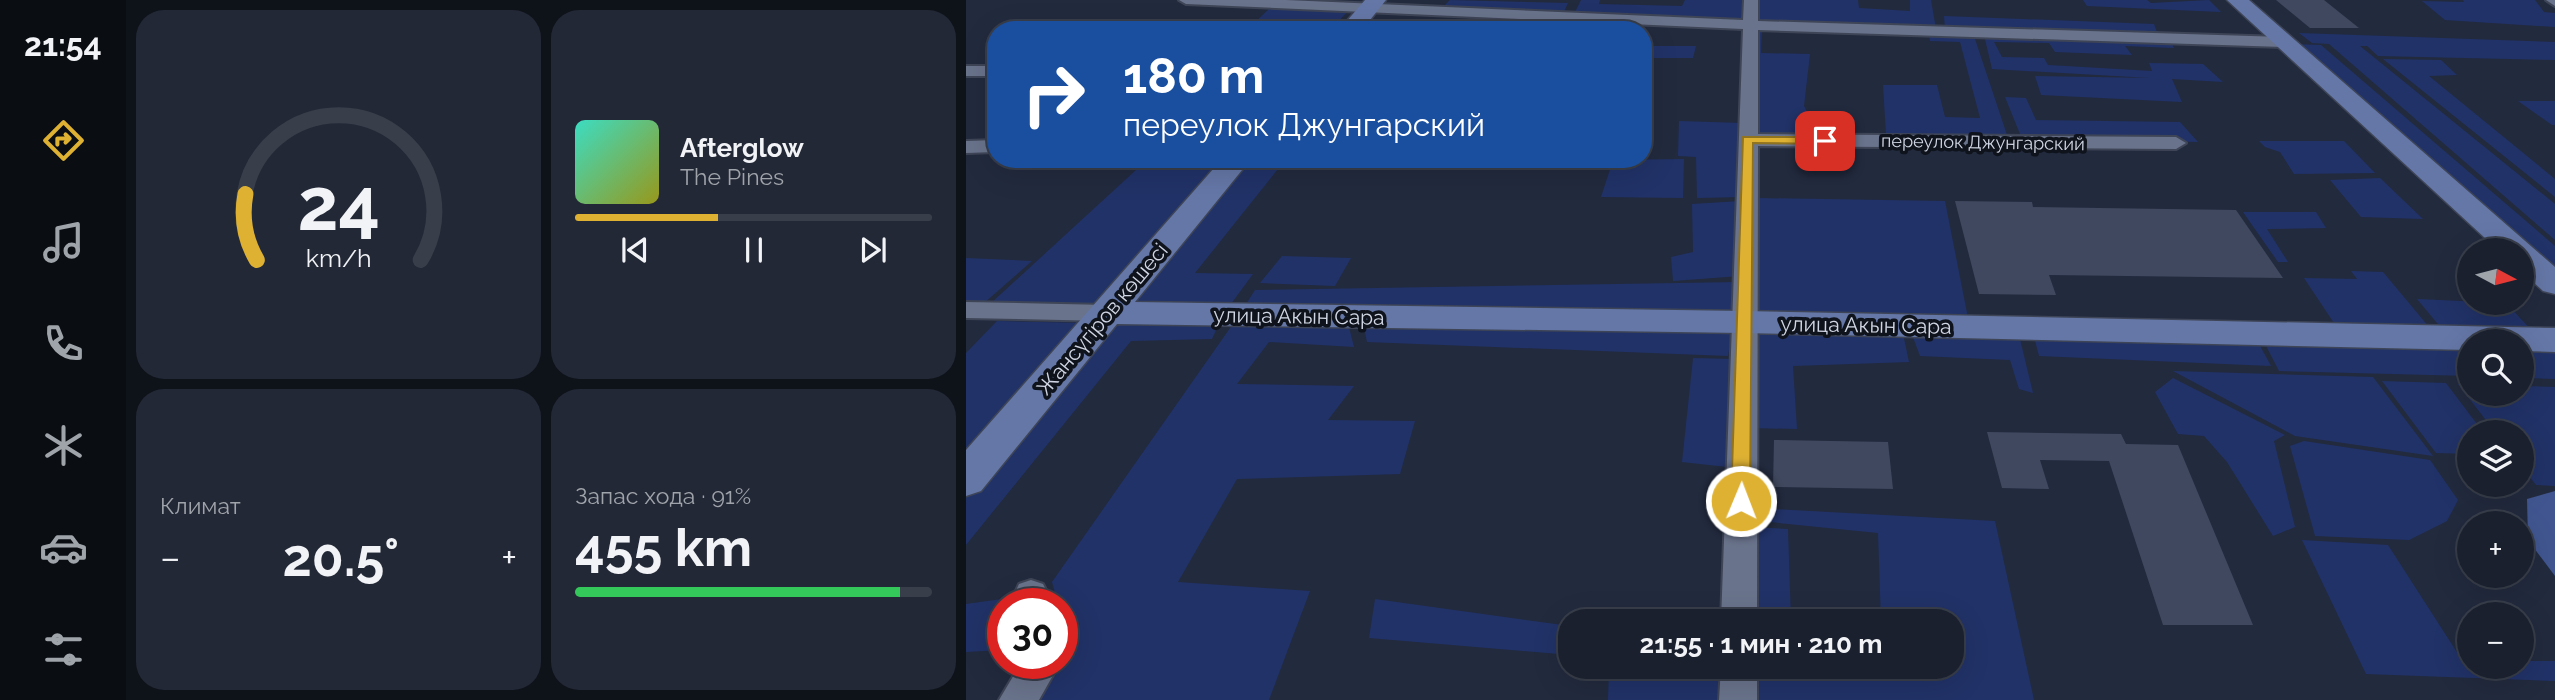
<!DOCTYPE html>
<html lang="ru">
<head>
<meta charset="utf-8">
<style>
  :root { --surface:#1a202e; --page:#232836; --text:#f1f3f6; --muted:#9fa3aa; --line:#383e4a; --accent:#deb133 }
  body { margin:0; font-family:Raleway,sans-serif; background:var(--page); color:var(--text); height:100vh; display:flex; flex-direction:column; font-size:26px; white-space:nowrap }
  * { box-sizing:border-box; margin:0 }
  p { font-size:23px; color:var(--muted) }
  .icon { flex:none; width:38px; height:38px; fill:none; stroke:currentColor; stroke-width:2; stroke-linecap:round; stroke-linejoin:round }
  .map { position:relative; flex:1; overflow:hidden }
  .drawer { display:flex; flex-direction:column; gap:10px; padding:10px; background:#0e1219; width:840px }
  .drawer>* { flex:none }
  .guide { position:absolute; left:21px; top:21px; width:665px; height:147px; border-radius:28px; box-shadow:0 7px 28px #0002,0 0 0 2px var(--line); background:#1a4fa0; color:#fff; overflow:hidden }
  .needle { width:46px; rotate:97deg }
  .buttons { position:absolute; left:1491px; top:238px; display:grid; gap:14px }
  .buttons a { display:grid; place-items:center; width:77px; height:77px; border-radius:50%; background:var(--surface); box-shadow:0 7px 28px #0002,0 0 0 2px var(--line); font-size:35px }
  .speed { position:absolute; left:21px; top:588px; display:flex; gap:14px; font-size:35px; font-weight:700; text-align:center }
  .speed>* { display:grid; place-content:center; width:91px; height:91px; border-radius:50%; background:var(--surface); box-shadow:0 7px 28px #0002,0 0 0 2px var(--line); line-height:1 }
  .speed .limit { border:10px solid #d22; background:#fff; color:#111 }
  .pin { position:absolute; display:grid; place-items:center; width:60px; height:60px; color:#fff; margin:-30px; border-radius:14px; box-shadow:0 4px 10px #0006 }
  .me { position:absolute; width:77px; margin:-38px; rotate:1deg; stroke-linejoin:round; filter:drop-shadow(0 0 5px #0008) }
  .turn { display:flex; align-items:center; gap:24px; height:147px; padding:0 21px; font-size:32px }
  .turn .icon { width:91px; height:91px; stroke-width:2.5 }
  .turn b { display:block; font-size:49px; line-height:60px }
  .big { font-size:52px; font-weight:700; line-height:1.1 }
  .drawer .card { flex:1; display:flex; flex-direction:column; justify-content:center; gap:10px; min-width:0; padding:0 24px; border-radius:28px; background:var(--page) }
  .drawer .dial { align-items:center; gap:0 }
  .dial svg { height:182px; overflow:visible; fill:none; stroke:var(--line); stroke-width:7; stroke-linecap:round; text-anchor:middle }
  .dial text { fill:var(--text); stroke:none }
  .song { display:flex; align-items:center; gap:21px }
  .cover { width:84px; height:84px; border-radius:10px; background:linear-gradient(135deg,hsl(170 70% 55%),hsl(60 70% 35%)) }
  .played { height:7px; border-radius:4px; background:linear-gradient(90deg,var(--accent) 40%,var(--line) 40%) }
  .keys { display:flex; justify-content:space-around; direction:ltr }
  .heat { display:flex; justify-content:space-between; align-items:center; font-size:38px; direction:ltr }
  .charge { height:10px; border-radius:5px; background:linear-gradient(90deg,#34c759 91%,var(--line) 0) }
  .drawer .tiles { flex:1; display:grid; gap:10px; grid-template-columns:repeat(2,1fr) }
  .trip { position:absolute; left:592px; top:609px; width:406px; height:70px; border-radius:28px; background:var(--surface); box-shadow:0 7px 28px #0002,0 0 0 2px var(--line); font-weight:700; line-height:70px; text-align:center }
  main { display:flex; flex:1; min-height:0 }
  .menu { display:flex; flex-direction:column; width:126px; justify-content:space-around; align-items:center; background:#0a0d12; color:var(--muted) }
  .menu .icon { width:49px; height:49px }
  .menu .on { color:var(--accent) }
  .menu b { font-size:32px; color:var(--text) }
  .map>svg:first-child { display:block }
  .green { fill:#213268 }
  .water { fill:#415690 }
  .building { fill:#3f485e }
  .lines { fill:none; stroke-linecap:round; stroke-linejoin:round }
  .minor-casing { stroke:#3e4557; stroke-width:4 }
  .secondary-casing { stroke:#3e4557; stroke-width:3 }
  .minor { fill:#69738b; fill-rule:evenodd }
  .secondary { fill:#6577a7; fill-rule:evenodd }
  .route { fill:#deb133; stroke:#907321; stroke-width:2 }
  .labels { text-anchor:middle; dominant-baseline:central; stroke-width:7; stroke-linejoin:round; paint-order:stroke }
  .far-street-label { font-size:18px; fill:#d1d6e4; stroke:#0f131c }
  .street-label { font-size:21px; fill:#d1d6e4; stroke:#0f131c }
</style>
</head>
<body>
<main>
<nav class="menu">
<b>21:54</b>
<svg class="icon on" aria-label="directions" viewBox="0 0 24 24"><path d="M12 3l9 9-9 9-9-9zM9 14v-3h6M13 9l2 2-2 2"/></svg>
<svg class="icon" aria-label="music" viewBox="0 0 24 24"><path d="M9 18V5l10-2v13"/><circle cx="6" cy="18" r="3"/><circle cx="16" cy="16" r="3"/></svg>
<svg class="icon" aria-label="phone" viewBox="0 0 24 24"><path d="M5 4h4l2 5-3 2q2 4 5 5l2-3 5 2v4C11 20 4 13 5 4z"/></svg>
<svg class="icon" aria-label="climate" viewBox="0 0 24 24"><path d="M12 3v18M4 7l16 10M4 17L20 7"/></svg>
<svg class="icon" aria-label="car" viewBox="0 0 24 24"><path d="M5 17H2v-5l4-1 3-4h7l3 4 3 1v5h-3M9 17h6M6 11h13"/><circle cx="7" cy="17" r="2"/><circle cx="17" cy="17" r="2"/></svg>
<svg class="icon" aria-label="filters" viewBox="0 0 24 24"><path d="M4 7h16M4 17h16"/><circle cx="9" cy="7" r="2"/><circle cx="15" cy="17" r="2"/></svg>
</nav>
<section class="drawer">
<div class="tiles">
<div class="card dial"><svg viewBox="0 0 100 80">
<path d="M14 69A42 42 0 1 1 86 69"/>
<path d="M14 69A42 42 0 0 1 9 40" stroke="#deb133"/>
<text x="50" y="56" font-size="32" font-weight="700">24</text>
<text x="50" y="72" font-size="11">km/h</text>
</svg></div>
<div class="card">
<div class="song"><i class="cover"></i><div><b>Afterglow</b><p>The Pines</p></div></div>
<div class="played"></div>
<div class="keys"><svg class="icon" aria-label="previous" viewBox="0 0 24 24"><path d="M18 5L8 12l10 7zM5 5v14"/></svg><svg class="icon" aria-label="pause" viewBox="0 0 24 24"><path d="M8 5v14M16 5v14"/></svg><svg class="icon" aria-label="next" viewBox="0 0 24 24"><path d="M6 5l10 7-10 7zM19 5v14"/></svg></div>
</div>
<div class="card"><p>Климат</p>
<div class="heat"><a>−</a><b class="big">20.5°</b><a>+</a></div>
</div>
<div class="card"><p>Запас хода · 91%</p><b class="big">455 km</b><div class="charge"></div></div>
</div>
</section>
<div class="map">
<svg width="1589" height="700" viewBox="0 0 1589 700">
  <rect width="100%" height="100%" fill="#222a3e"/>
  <!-- green -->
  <g class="green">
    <polygon points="484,0 602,3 597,14 476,8"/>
    <polygon points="615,0 634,0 633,4 716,6 719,0 780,0 779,23 609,12"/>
    <polygon points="787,0 892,0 893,8 944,11 944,0 965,0 970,29 789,22"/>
    <polygon points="1117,0 1181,0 1185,3 1243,0 1255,12 1121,6"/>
    <polygon points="1497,0 1569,0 1578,12 1589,13 1589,27 1479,20 1456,1 1498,2"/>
    <polygon points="308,4 387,6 364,30 281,30"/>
    <polygon points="978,16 1188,24 1192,35 979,29"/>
    <polygon points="787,27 796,28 795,53 844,54 838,106 846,121 847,134 920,135 917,85 971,85 979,117 1014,118 994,42 964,41 962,32 1007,33 1043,141 786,139"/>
    <polygon points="1333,33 1589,42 1589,60 1412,56 1401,46 1394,46 1589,204 1589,240 1363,44 1346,43"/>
    <polygon points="1018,35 1204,40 1208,48 1159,46 1166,55 1089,52 1083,43 1028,42 1036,57 1078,58 1082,65 1186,71 1183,63 1237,64 1257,82 1206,79 1216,102 1075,95 1069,76 1184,78 1026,69"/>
    <polygon points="1324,44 1355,45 1589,246 1589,278"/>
    <polygon points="677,46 730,46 727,58 677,58"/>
    <polygon points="1417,59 1475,60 1491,75 1463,76 1589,179 1589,197"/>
    <polygon points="1039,97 1060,98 1070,120 1214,122 1232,142 1056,139"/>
    <polygon points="1552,101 1589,101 1589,125 1586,125"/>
    <polygon points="713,121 776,123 777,197 731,198 730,157 712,156"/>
    <polygon points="1293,141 1378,141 1409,173 1328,174 1314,152 1299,147"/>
    <polygon points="182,159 265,159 136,308 24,304"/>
    <polygon points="279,159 320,159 229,273 287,274 259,312 151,310"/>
    <polygon points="718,159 717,198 635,197 647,160"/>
    <polygon points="1414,178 1457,219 1395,217 1364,180"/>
    <polygon points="790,198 979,201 1002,318 785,318"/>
    <polygon points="775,201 774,276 707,281 705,257 727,252 726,204"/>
    <polygon points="1277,212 1350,212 1360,228 1301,229 1322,262 1312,262"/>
    <polygon points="316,256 385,258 369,286 294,283"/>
    <polygon points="0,258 66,261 17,304 0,304"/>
    <polygon points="1385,271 1417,272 1468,333 1374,332 1338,278 1391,279"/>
    <polygon points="773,282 773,317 275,312 289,290"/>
    <polygon points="1451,299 1540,303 1570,335 1481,335"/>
    <polygon points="147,319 255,320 246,339 165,341 0,545 0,493"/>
    <polygon points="31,321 118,323 0,459 0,353"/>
    <polygon points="269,321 382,323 388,347 303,342 271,384 388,386 362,420 449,421 434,474 271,479 212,582 344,591 303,700 74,700 106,649 96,616 96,604 92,604 86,582"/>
    <polygon points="397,323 767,328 762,356 401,342"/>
    <polygon points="784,328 936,329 943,362 827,366 831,429 784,428"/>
    <polygon points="1066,329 1292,342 1305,366 1073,356"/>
    <polygon points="945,332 1053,335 1067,393 1053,389 1044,360 954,356"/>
    <polygon points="1296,338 1503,342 1503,376 1313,371"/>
    <polygon points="1556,343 1589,344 1589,379 1556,378"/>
    <polygon points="727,358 767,359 761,467 716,462"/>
    <polygon points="1207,371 1407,377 1467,456 1329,436"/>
    <polygon points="1207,378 1319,435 1308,441 1329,527 1307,536 1261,462 1238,436 1212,434 1189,392"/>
    <polygon points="1416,381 1480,383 1517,432 1503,432 1503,454 1470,453"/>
    <polygon points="1492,384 1503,384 1503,394 1556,394 1556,386 1589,387 1589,486 1570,485 1556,467 1556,432 1529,432"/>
    <polygon points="1338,441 1464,460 1492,500 1481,521 1443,540 1349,536 1324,446"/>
    <polygon points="788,508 1029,521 1068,700 788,700 788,667 985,667 985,621 915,621 912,533 793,521"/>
    <polygon points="785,527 822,529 825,621 787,621"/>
    <polygon points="1336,540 1422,545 1496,660 1503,661 1503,667 1556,667 1556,661 1589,661 1589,681 1400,674"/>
    <polygon points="65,595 66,604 37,604 37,650 0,652 0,604"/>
    <polygon points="409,599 604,626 604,655 403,638"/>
    <polygon points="643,667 756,667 753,700 642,700"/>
  </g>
  <!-- water -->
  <polygon class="water" points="1589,491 1589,576 1562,540 1561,499"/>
  <!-- building -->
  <g class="building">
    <polygon points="1310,0 1358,0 1393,28 1344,28"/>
    <polygon points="989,201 1066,202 1067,207 1270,210 1317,278 1083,275 1090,295 1013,294"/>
    <polygon points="1021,432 1155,434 1160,444 1212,445 1287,625 1197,625 1143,461 1074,460 1083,489 1036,488"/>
    <polygon points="808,440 922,442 927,489 807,487"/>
  </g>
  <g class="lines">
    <defs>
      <g id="minor">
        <polygon points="213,0 320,0 777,20 778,0 792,0 792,21 1317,37 1325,42 1317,47 792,30 792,134 1210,137 1220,143 1210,149 792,146 791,621 755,621 777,29 220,4"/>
        <polygon points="1580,0 1589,0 1589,6"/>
        <rect x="0" y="66" width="30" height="10"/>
        <polygon points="30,140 30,152 0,153 0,141"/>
        <polygon points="0,302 141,305 150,307 154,313 150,319 141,321 0,318"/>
        <polygon points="65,580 77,584 87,604 52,604 48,595 53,584"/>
        <polygon points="55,663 94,663 73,700 33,700"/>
        <polygon points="755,667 791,667 791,700 753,700"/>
      </g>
      <g id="secondary">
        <polygon points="399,0 420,0 396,30 373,30"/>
        <polygon points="1261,0 1283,0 1589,267 1589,294 1577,291 1556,272 1556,250 1532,250"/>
        <polygon points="256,159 285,159 169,302 777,311 1589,328 1589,352 1556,351 1556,341 1503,341 1503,350 777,333 151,324 15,491 0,496 0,450"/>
      </g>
    </defs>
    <!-- minor casing -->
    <use href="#minor" class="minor-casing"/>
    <!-- secondary casing -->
    <use href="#secondary" class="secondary-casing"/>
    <!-- minor -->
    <use href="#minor" class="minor"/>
    <!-- secondary -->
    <use href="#secondary" class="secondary"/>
  </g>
  <!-- route -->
  <polygon class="route" points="777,137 859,137 865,141 859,144 787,143 784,501 781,507 775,509 768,507 765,501"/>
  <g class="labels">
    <!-- far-street labels -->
    <g class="far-street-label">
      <text transform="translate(1017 142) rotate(1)">переулок Джунгарский</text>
    </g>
    <!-- street labels -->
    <g class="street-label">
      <text transform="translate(333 316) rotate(1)">улица Акын Сара</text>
      <text transform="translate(136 319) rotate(-50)">Жансүгіров көшесі</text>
      <text transform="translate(900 325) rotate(1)">улица Акын Сара</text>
    </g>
  </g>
</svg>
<div class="buttons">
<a><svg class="needle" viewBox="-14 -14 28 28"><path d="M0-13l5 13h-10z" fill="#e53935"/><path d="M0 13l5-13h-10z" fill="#9fa3aa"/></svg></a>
<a><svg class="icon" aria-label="search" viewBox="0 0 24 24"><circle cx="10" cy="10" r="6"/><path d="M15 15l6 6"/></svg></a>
<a><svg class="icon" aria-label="layers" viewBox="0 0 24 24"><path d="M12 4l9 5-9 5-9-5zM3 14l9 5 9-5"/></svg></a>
<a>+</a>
<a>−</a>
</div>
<div class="speed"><div class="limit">30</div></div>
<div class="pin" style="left:859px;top:141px;background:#d93025"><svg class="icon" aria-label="arrive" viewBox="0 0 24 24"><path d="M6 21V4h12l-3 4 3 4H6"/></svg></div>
<svg class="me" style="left:775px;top:501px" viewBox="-20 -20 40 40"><circle r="17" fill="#deb133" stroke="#fff" stroke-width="3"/><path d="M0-11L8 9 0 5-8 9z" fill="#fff"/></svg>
<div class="trip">21:55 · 1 мин · 210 m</div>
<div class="guide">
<div class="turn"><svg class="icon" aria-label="right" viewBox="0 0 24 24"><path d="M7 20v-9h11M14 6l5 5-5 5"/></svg><div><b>180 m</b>переулок Джунгарский</div></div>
</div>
</div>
</main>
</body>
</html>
